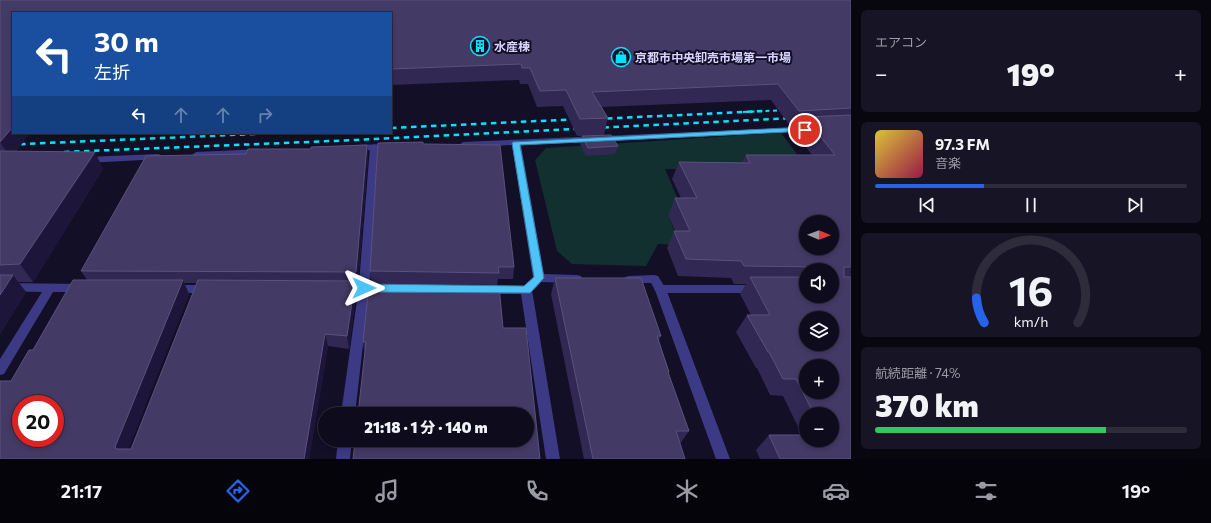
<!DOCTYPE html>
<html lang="ja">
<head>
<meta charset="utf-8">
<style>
  :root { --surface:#0e0b1c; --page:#171425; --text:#f1f3f6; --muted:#9b9ba3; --line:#2e2b3b; --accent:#2563eb }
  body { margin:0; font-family:Commissioner,"Noto Sans JP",sans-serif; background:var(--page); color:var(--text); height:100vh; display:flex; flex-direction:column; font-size:15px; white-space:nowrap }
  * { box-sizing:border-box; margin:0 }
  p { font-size:13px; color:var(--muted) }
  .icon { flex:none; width:22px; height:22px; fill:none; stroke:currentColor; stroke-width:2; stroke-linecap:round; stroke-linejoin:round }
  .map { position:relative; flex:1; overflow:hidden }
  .drawer { display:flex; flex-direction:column; gap:10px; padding:10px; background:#08060f; width:360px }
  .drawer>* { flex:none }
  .banner { position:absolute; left:12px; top:12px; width:380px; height:122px; border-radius:0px; box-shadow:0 2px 6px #0003,0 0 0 1px var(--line); background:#1a4fa0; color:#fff; overflow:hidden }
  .needle { width:26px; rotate:91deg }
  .fabs { position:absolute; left:799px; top:215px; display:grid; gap:8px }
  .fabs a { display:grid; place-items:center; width:40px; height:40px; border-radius:50%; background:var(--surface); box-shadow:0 2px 6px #0003,0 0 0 1px var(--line); font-size:20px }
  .speed { position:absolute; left:12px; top:395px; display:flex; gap:8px; font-size:20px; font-weight:700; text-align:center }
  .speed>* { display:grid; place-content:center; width:52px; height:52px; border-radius:50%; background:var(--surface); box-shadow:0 2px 6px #0003,0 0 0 1px var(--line); line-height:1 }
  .speed .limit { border:6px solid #d22; background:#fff; color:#111 }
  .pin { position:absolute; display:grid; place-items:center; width:34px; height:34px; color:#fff; margin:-17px; border:2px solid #fff; border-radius:50%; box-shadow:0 1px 4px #0007 }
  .me { position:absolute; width:44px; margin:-22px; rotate:90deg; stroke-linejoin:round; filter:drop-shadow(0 0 3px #0008) }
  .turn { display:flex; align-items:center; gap:14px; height:84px; padding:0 16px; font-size:18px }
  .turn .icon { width:52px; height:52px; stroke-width:2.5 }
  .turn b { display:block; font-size:28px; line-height:34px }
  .lanes { display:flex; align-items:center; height:38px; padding:0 16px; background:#0003; justify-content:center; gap:20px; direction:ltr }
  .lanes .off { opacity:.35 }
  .big { font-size:30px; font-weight:800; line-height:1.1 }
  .drawer .widget { flex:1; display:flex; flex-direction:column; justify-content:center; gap:6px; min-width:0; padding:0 14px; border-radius:6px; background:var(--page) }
  .drawer .dial { align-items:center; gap:0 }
  .dial svg { height:104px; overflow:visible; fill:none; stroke:var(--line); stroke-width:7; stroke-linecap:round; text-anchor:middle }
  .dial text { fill:var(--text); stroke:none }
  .song { display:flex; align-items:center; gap:12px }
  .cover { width:48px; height:48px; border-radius:6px; background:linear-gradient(135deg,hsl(50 70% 55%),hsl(340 70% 35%)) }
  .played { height:4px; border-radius:2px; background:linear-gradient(90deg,var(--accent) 35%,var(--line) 35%) }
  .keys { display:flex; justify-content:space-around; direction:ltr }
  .heat { display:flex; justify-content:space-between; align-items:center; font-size:22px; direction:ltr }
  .charge { height:6px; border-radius:3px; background:linear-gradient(90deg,#34c759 74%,var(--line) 0) }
  .trip { position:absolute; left:318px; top:407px; width:216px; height:40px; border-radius:20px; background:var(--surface); box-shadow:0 2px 6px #0003,0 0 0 1px var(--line); font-weight:800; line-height:40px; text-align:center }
  .menu { display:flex; height:64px; justify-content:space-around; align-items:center; background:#06040b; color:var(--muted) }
  .menu .icon { width:28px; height:28px }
  .menu .on { color:var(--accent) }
  .menu b { font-size:18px; color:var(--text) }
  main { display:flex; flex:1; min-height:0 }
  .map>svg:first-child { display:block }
  .green { fill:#12302f }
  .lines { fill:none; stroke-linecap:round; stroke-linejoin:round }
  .lane { fill:#3d3a85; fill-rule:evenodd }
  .street { fill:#3d3a85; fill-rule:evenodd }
  .rail-far1 { stroke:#00e5ff; stroke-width:2; stroke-dasharray:4 3.5; stroke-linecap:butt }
  .rail { stroke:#00e5ff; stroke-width:2.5; stroke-dasharray:5.5 4.5; stroke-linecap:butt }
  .wall { fill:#312854; fill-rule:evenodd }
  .shaded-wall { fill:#1d163a }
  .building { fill:#433a66; stroke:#5a527e; fill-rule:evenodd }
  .route { fill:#4fc3f7; stroke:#337fa1 }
  .labels { text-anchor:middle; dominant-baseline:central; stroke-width:4; stroke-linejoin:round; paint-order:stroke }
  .far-poi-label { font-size:12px; font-weight:bold; fill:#d9d4ff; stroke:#130f26; text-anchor:start }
</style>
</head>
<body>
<main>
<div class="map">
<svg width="851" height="459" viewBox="0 0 851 459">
  <rect width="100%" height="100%" fill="#130f26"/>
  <!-- green -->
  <polygon class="green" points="781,133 808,169 665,169 684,213 668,214 679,245 658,244 646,266 572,264 557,251 535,160 546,148"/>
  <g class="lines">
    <!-- lane -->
    <g class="lane">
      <polygon points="374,144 378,147 370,284 387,286 389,289 387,292 369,293 355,414 341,414 358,293 339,291 337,288 339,285 359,284 370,147"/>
      <polygon points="0,283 83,284 87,285 89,288 87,291 83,292 53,292 4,374 0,375 0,359 42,292 0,291"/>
      <polygon points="175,285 207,285 211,286 213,289 211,292 207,293 175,293 171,292 169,289 171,286"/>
      <polygon points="660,285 756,285 760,286 762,289 760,292 756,293 660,293 656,292 654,289 656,286"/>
      <polygon points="487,286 526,286 530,287 532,290 560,459 546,459 521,294 487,294 483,293 481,290 483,287"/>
      <polygon points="338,440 352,440 350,459 336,459"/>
    </g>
    <!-- street -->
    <g class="street">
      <path d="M811 127H814L815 129 814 131 521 145 544 274 577 275 581 276 582 279 581 282 577 283 541 282C536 288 530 296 522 293L520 290 533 277 512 145 463 148 459 145 463 142Z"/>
      <polygon points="391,144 394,145 395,147 394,149 353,151 349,148 353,145"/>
      <polygon points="260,149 263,150 264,152 263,154 196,158 192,155 196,152"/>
      <polygon points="158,154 161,155 162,157 161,159 86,163 82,160 86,157"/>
      <polygon points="654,275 658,276 666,289 730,459 716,459 655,290 651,283 625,283 624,280 625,277 629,276"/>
    </g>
    <!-- rail-far1 -->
    <polyline class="rail-far1" points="743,112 789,110"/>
    <!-- rail -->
    <g class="rail">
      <polyline points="597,119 764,111"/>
      <polyline points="391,128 581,119"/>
      <polyline points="0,145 278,133"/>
      <polyline points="64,152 356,140 795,118"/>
    </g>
  </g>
  <!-- wall -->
  <g class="wall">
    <path d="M0 0H851V459H760L756 450 769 435H802L783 396 770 395 757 368H756L736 332 747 315H751L740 294 746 284H734L731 278 678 276 667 248 674 231H675L668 215 675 198H681L672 179 679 162H742L746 155H812L796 134 800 127H791L771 100 602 107 608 118 604 135 577 136 563 106 537 107 528 84H520L519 80 391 85V13H13L17 151 103 169 33 282H18L26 292 0 334ZM806 270H832L806 296ZM806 414H832V440H806Z"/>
    <polygon points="582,136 618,146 615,154 586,156 580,144"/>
    <polygon points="423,144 514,267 513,279 498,279 497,285 372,284 370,271"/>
    <path d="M367 145 368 156 358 283H355L356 294 349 349 328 346 309 459H0L11 381 33 350 87 280 81 271 246 154ZM184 283H197L131 449H128L189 294Z"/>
    <polygon points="555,278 661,336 659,341 669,372 668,374 689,431 680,444 685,459 584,459 551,294"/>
    <polygon points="503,328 365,351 364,351 363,342"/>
  </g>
  <!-- shaded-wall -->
  <g class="shaded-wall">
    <polygon points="13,127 13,133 30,133 11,159 0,142"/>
    <polygon points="367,145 368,156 358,283 356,272"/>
    <polygon points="95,152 103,169 33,282 20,264"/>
    <polygon points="13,275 26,292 0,334 0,295"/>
    <polygon points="183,280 189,294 125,458 115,447"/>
    <polygon points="355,281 356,294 349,349 347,336"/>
    <polygon points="325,334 328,346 309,459 304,459"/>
  </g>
  <!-- building -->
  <g class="building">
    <polygon points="0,0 851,0 851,108 799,111 778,84 592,92 608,118 580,119 566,90 540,91 530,68 522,68 521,64 391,69 391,13 13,13 13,127 0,142"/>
    <path d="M851 115V267H844V277H851V459H780L769 435H806V440H832V414H814L796 379H783L769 352H768L747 315H770L750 277H806V296H832V270H819V267L744 266 741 261 686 259 674 231H690L675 198H697L679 162 750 163 746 155H835L805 117ZM806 222H832V248H806ZM806 318H832V344H806ZM806 366H832V392H806Z"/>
    <polygon points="611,135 618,146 588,148 582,136"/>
    <polygon points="423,142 423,144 500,145 514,267 498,267 499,273 370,271 378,143"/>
    <polygon points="367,145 356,272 81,271 146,156 246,154 248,149 311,149 311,147"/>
    <polygon points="0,151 95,152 20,264 0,265"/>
    <polygon points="0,275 13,275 0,295"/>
    <polygon points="555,278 641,278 661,336 657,336 669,372 668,372 689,431 676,431 685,459 593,459"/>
    <path d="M73 280H183L115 447 117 449H131L198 280 355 281 347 336 325 334 304 459H0V381H11L29 350H33ZM21 404H55V438H21Z"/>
    <polygon points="369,285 499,286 503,328 526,328 540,459 353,459 355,440 527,440 527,414 358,414 366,342 363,342"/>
  </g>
  <!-- route -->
  <polygon class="route" points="805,127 809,130 808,131 520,145 544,278 530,293 364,292 361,291 359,288 361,286 364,284 524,286 534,277 512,143 513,142"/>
  <!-- icons -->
  <defs>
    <symbol id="building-ring" viewBox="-11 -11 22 22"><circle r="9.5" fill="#130f26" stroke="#00e5ff" stroke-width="1.5"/><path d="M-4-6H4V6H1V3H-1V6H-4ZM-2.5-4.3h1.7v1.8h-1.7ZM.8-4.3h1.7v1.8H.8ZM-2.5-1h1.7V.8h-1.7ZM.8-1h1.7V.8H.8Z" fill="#00e5ff"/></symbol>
    <symbol id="shop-ring" viewBox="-11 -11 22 22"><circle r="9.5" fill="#130f26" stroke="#00e5ff" stroke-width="1.5"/><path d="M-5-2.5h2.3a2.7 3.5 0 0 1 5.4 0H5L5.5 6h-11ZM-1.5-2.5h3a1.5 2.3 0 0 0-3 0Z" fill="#00e5ff"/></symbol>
  </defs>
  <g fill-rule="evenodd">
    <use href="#building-ring" x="469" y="35" width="22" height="22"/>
    <use href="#shop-ring" x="610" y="46" width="22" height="22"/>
  </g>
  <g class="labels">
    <!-- far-poi labels -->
    <g class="far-poi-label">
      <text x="494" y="46">水産棟</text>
      <text x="635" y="57">京都市中央卸売市場第一市場</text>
    </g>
  </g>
</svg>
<div class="fabs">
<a><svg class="needle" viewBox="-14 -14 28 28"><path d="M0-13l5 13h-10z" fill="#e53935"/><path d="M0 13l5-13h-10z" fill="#9b9ba3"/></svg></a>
<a><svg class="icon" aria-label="sound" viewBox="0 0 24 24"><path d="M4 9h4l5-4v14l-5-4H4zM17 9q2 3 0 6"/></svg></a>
<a><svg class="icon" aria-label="layers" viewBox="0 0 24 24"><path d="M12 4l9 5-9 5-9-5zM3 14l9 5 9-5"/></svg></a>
<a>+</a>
<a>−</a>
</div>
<div class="speed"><div class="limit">20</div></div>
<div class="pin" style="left:805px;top:130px;background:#d93025"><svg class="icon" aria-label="arrive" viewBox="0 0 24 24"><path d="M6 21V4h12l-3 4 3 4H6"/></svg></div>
<svg class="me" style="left:364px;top:288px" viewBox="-20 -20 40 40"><path d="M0-17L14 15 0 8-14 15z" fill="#4fc3f7" stroke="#fff" stroke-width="4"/></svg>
<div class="trip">21:18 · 1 分 · 140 m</div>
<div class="banner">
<div class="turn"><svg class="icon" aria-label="left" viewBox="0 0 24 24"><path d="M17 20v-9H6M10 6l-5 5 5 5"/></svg><div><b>30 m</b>左折</div></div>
<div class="lanes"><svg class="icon" aria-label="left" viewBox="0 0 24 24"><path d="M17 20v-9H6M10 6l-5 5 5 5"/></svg><svg class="icon off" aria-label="ahead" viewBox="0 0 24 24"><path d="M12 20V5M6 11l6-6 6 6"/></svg><svg class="icon off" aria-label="ahead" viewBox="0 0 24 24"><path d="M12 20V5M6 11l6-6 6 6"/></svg><svg class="icon off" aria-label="right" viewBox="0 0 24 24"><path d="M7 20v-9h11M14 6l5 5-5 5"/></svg></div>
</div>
</div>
<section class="drawer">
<div class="widget"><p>エアコン</p>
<div class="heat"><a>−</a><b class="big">19°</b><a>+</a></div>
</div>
<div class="widget">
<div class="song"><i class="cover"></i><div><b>97.3 FM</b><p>音楽</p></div></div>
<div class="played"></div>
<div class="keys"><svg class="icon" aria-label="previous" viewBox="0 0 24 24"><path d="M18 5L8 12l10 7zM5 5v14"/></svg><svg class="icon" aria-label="pause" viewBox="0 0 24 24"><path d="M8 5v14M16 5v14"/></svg><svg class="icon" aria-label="next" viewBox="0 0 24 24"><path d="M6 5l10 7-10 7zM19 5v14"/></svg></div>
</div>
<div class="widget dial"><svg viewBox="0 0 100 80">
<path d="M14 69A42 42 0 1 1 86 69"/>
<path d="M14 69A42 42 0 0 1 8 50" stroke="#2563eb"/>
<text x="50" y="56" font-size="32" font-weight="700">16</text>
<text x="50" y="72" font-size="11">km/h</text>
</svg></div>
<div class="widget"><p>航続距離 · 74%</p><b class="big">370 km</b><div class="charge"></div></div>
</section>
</main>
<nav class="menu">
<b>21:17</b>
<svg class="icon on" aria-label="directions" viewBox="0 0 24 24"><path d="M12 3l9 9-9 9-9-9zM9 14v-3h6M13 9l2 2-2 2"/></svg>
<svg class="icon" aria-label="music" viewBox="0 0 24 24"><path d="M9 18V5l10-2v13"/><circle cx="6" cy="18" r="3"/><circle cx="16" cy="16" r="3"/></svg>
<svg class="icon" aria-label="phone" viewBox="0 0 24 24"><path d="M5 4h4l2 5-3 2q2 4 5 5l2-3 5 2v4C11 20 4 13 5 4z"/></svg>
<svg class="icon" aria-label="climate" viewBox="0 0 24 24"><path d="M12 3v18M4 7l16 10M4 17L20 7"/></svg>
<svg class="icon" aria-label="car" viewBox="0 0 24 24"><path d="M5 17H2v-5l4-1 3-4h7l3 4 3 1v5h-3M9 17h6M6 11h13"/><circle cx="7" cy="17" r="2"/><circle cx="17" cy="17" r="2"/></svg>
<svg class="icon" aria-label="filters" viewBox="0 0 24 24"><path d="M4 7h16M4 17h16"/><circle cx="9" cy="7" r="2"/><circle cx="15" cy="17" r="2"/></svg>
<b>19°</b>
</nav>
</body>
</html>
